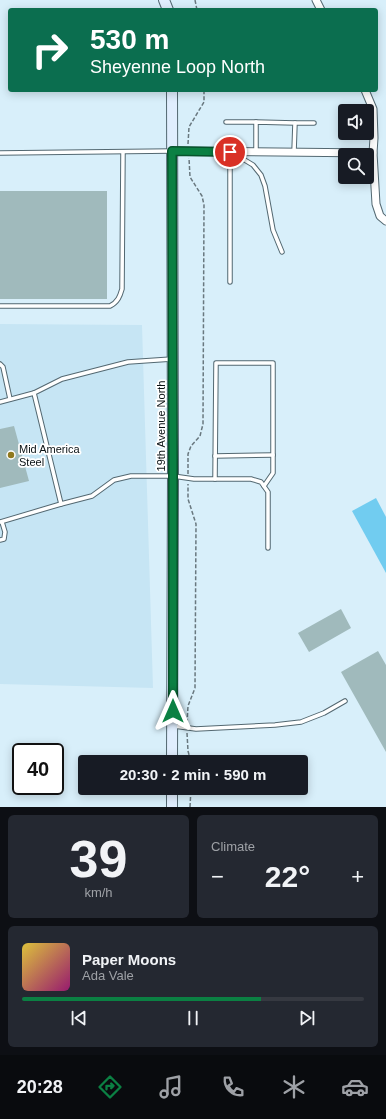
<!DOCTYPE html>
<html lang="en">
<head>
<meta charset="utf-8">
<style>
  :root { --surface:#171b24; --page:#242831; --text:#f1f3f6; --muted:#9ea1a6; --line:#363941; --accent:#0b8043 }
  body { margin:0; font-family:Helvetica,sans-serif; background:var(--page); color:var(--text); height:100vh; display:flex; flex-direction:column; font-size:15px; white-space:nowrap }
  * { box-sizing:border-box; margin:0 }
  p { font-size:13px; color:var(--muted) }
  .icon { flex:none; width:22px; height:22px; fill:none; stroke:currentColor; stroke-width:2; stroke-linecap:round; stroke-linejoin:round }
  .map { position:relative; height:807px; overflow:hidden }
  .details { display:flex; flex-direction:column; gap:8px; padding:8px; background:#0d0f14; flex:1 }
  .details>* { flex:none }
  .banner { position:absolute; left:8px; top:8px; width:370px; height:84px; border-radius:4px; box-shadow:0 2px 10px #0003; background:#0b6e4f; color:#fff; overflow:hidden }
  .tools { position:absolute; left:338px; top:104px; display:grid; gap:8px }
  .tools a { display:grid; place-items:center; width:36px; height:36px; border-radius:4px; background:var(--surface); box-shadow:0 2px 10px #0003; font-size:20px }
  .speed { position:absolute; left:12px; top:743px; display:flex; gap:8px; font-size:20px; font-weight:700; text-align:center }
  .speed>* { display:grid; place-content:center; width:52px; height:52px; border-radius:50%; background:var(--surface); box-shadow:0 2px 10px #0003; line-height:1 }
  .speed .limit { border:2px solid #111; border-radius:6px; background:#fff; color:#111 }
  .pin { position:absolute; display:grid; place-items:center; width:34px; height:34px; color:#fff; margin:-17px; border:2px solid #fff; border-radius:50%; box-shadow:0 1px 4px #0007 }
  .me { position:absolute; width:44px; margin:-22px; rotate:0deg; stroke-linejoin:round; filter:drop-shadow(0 0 3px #0008) }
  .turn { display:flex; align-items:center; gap:14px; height:84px; padding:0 16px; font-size:18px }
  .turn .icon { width:52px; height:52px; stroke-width:2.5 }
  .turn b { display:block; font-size:28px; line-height:34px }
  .big { font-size:30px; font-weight:800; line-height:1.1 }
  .details .tile { flex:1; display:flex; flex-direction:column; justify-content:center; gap:6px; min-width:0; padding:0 14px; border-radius:6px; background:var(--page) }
  .details .dial { align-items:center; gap:0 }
  .dial b { font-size:52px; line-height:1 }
  .song { display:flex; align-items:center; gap:12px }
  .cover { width:48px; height:48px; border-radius:6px; background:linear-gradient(135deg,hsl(50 70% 55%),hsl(320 70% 35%)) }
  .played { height:4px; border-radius:2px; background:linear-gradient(90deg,var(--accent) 70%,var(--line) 70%) }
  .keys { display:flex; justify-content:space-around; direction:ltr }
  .heat { display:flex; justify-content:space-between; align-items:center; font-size:22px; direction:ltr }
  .details .tiles { flex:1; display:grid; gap:8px; grid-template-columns:1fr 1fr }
  .tile:last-child { grid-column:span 2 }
  .trip { position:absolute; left:78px; top:755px; width:230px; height:40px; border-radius:4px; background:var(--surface); box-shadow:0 2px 10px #0003; font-weight:800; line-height:40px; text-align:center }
  .tab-bar { display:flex; height:64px; justify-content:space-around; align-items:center; background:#090b0e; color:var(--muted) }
  .tab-bar .icon { width:28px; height:28px }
  .tab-bar .selected { color:var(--accent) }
  .tab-bar b { font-size:18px; color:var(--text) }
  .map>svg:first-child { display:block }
  .built { fill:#c6e5f4 }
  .green { fill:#71ccf0 }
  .building { fill:#a0babc }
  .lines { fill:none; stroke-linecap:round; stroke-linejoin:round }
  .lane-casing { stroke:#536871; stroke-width:5.5 }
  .street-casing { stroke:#536871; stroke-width:9 }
  .secondary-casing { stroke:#536871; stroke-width:12 }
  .path { stroke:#69787f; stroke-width:1.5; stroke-dasharray:4 2; stroke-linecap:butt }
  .lane { stroke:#fff; stroke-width:3.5 }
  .street { stroke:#fff; stroke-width:7 }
  .secondary { stroke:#e0eefe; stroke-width:10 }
  .route-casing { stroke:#07532c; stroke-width:10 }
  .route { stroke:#0b8043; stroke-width:7 }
  .poi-dot { fill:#90791f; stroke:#fff; stroke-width:1.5 }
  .labels { text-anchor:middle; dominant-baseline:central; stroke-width:3.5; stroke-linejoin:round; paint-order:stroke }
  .street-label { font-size:11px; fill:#091114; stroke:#fff }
  .poi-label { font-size:11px; fill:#091114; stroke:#fff; text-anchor:start }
</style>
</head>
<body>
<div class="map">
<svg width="386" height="807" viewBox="0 0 386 807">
  <rect width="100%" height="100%" fill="#d8effa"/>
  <!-- built -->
  <polygon class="built" points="0,324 142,325 153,688 0,684"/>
  <!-- green -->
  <polygon class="green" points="376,498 386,517 386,573 352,511"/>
  <!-- building -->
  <g class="building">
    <rect x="0" y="191" width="107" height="108"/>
    <polygon points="14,426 29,481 0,488 0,429"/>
    <polygon points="341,609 351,628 309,652 298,633"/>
    <polygon points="378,651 386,665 386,752 341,672"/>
  </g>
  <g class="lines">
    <defs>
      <g id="lane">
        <polyline points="226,122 256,122"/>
        <polyline points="295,123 314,123"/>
        <polyline points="230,152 230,282"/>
        <polyline points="256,152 256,122 295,123 294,152"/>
        <polyline points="0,153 171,151"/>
        <polyline points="233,153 253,165 261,175 265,186 273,230 282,252"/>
        <path d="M0 306H110C118 302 120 296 122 289L123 152"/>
        <polyline points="172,359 128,362 62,379 34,393 61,504 92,496 114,480 131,476 173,476 194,479 251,479 261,482 268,492 268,548"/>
        <polyline points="0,364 3,367 10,399"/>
        <polyline points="0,402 34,393"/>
        <polyline points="215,456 273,455"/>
        <polyline points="215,479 216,363 273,363 273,473 264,486"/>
        <polyline points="0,522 61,504"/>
        <polyline points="0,540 4,539 5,532 2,522"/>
        <polyline points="174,726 196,729 275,725 301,722 324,713 345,701"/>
      </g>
      <g id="street">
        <polyline points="316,0 321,10"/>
        <polyline points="365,90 373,109 374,138 373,153 376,204 380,216 386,221"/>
        <polyline points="172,151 373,153"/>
      </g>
      <g id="secondary">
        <polyline points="164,0 168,10"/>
        <polyline points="172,90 173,473 172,762"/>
        <polyline points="172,807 172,788"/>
      </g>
    </defs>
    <!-- lane casing -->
    <use href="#lane" class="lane-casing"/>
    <!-- street casing -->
    <use href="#street" class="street-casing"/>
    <!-- secondary casing -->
    <use href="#secondary" class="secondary-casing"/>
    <!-- path -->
    <g class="path">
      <polyline points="195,0 197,10"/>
      <polyline points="188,144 189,127 204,102 204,90"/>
      <polyline points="188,474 188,454 191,446 200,436 203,424 204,205 202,196 190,177 189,158"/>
      <polyline points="187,723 188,706 195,688 196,524 188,499 188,484"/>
      <polyline points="187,733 188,751 191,762"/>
      <polyline points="190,807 191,788"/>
    </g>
    <!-- lane -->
    <use href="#lane" class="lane"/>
    <!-- street -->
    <use href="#street" class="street"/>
    <!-- secondary -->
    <use href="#secondary" class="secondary"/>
  </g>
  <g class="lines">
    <defs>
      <polyline id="route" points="173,711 173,459 172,151 230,152"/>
    </defs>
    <!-- route casing -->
    <use href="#route" class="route-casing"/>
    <!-- route -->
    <use href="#route" class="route"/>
  </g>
  <!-- markers -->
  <circle class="poi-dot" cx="11" cy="455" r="4"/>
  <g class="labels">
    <!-- street labels -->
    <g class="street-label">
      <text transform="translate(161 426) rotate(-90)">19th Avenue North</text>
    </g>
    <!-- poi labels -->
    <g class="poi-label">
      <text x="19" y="449">Mid America<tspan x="19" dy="13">Steel</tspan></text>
    </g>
  </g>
</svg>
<div class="tools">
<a><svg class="icon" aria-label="sound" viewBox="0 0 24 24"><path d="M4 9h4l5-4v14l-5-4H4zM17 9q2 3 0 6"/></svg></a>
<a><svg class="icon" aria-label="search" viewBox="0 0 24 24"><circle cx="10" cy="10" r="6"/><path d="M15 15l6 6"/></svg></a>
</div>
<div class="speed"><div class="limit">40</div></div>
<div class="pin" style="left:230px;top:152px;background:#d93025"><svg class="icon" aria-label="arrive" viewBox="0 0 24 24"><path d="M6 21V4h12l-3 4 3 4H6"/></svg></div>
<svg class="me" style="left:173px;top:711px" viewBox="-20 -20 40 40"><path d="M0-17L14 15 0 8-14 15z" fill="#0b8043" stroke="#fff" stroke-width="4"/></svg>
<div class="trip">20:30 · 2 min · 590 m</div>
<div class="banner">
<div class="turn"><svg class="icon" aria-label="right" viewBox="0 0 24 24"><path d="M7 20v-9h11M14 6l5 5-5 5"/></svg><div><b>530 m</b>Sheyenne Loop North</div></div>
</div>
</div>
<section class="details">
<div class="tiles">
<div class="tile dial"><b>39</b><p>km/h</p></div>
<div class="tile"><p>Climate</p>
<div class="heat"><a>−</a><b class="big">22°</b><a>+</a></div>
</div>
<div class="tile">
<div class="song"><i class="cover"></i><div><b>Paper Moons</b><p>Ada Vale</p></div></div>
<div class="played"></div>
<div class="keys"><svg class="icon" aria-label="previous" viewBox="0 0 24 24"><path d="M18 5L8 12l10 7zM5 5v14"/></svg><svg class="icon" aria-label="pause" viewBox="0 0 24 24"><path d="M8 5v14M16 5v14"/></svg><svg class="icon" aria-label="next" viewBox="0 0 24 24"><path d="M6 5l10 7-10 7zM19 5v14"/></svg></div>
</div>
</div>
</section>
<nav class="tab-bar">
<b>20:28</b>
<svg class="icon selected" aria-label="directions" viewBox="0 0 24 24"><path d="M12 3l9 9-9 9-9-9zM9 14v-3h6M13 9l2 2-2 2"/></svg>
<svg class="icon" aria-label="music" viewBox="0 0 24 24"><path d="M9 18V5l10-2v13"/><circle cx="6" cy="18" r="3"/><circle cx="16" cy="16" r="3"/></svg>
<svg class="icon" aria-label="phone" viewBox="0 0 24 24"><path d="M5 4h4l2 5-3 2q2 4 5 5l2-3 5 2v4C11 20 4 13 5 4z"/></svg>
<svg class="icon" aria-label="climate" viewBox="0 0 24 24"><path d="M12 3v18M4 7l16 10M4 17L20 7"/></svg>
<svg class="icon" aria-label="car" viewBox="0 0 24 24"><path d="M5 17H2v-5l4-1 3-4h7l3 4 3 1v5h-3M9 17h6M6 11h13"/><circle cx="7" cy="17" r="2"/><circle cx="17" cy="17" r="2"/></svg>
</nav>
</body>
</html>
